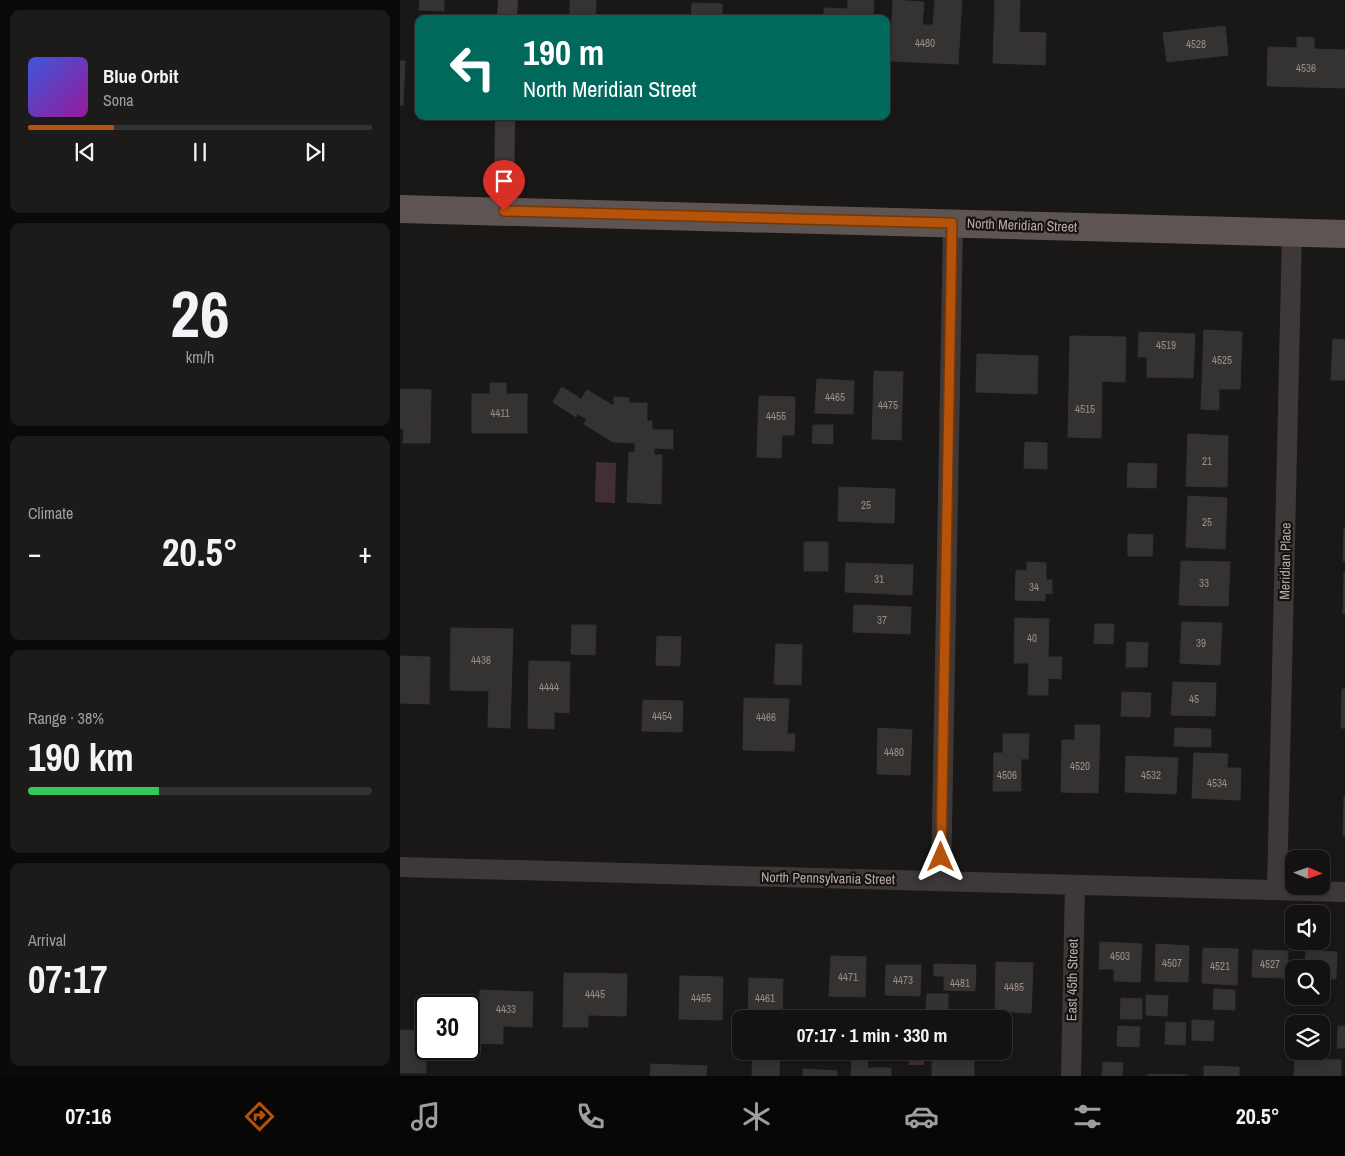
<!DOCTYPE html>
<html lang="en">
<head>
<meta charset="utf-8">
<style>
  :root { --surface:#131211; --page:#1c1b1a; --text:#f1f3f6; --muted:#9d9e9f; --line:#323231; --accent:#b45309 }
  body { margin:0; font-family:"Archivo Narrow",sans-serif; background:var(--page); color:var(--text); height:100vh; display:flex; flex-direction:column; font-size:19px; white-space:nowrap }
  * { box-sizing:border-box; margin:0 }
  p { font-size:16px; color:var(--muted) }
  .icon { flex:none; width:28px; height:28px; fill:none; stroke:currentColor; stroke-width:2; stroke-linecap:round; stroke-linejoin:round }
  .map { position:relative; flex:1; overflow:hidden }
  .panel { display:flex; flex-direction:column; gap:10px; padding:10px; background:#0a0a09; width:400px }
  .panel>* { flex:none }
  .hud { position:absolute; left:15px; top:15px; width:475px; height:105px; border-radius:10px; box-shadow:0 2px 8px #0003,0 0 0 1px var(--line); background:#00695c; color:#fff; overflow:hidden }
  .needle { width:32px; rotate:92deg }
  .buttons { position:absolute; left:885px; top:850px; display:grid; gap:10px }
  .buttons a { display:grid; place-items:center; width:45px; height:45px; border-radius:10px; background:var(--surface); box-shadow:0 2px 8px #0003,0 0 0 1px var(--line); font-size:25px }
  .speed { position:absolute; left:15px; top:995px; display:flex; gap:10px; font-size:25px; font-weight:700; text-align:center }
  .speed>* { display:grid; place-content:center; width:65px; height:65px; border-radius:50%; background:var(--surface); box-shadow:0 2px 8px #0003,0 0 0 1px var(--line); line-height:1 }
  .speed .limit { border:2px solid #111; border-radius:8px; background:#fff; color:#111 }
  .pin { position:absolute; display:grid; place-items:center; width:42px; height:42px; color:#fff; margin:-51px -21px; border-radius:50% 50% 50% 0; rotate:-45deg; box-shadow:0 0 5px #0007 }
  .pin .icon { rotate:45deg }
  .me { position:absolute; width:55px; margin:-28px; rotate:0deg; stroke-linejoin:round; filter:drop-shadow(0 0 4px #0008) }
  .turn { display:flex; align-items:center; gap:18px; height:105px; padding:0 25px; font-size:22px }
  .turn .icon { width:65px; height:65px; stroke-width:2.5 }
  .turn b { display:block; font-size:35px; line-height:42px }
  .big { font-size:38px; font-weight:700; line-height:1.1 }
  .panel .card { flex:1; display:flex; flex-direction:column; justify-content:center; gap:8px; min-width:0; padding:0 18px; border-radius:10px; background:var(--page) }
  .panel .dial { align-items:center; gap:0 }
  .dial b { font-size:65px; line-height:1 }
  .song { display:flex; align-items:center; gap:15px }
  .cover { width:60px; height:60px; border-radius:8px; background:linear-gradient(135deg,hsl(230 70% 55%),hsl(300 70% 35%)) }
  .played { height:5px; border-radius:2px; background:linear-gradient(90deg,var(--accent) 25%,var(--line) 25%) }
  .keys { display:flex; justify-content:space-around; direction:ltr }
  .heat { display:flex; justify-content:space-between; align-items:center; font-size:28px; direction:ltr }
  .charge { height:8px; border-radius:4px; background:linear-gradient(90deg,#34c759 38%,var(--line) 0) }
  .trip { position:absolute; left:332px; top:1010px; width:280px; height:50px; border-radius:10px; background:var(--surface); box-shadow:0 2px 8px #0003,0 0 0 1px var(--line); font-weight:700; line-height:50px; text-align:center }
  .dock { display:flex; height:80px; justify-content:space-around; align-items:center; background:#080707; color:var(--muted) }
  .dock .icon { width:35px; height:35px }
  .dock .active { color:var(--accent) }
  .dock b { font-size:22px; color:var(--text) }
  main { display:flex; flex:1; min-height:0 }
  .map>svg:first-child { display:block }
  .water { fill:#432f33 }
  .building { fill:#353332; stroke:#353231 }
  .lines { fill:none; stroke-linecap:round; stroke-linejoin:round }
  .street { stroke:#3e3938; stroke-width:20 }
  .primary { stroke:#5e5553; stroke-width:28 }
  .route-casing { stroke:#753606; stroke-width:12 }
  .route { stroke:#b45309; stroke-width:9 }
  .labels { text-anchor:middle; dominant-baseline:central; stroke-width:4.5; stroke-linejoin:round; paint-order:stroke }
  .number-label { font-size:11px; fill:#998c8a }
  .street-label { font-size:14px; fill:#baa9a8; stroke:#141312 }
</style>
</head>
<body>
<main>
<section class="panel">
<div class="card">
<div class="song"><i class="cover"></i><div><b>Blue Orbit</b><p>Sona</p></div></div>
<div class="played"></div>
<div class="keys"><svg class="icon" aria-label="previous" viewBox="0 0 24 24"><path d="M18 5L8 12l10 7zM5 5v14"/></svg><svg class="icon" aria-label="pause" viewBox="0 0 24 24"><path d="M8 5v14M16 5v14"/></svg><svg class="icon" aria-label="next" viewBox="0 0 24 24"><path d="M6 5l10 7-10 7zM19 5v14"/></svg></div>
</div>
<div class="card dial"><b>26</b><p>km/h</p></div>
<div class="card"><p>Climate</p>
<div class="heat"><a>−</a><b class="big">20.5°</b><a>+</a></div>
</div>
<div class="card"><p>Range · 38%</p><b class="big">190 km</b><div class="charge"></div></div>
<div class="card"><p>Arrival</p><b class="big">07:17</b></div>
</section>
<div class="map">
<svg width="945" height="1076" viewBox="0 0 945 1076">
  <rect width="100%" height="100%" fill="#191817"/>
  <!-- water -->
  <g class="water">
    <polygon points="196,462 216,463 215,503 195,502"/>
    <rect x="509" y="1051" width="15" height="14"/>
  </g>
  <!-- building -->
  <g class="building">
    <polygon points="20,0 44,0 44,11 19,10"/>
    <polygon points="170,0 196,0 195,19 170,19"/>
    <polygon points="448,0 474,0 473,19 424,19 424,8 448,9"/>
    <polygon points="493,0 524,2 522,25 533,25 535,0 562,0 558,64 490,61"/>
    <polygon points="595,0 620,0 619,32 646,33 645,65 593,63"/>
    <polygon points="292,3 322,4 322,19 291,19"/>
    <polygon points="825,26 828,55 767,62 763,33"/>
    <polygon points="897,37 914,38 914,49 945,50 945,88 867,86 868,47 897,48"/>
    <polygon points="0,61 5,61 3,105 0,105"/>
    <polygon points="804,330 842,332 840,389 819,389 819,410 801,409"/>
    <polygon points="739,332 795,334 793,378 747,377 747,357 738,357"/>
    <polygon points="670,336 726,337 725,382 702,381 701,438 668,437"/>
    <polygon points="933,339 945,340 945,380 931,380"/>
    <polygon points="577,354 638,356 637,394 576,392"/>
    <polygon points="474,371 503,372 501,440 472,439"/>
    <polygon points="417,379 454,381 453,414 415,413"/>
    <polygon points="90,383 106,383 106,394 127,394 127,433 72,433 72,394 90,394"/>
    <polygon points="162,387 181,399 187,390 214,406 214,397 229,398 229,403 247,403 247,421 252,421 252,430 273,430 273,449 254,448 254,455 262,455 261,504 227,502 229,452 235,452 235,443 213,442 184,424 187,419 178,414 176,417 153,402"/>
    <polygon points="0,389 31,390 30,443 3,443 4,429 0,429"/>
    <polygon points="359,396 395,397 394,435 382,435 381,458 357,457"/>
    <polygon points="413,425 433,425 433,444 412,443"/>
    <polygon points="788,434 828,436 827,487 786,486"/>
    <polygon points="625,442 647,443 647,469 624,468"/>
    <polygon points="728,463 757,464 756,488 727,487"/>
    <polygon points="439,487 495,489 494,523 438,521"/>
    <polygon points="788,496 827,498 825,549 786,547"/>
    <polygon points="944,528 945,528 945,561 943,561"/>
    <polygon points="728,534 753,535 752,556 728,556"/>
    <rect x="404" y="542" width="24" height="29"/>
    <polygon points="781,561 830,562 828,606 779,605"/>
    <polygon points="627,562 646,563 646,580 652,580 652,594 645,593 645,601 615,600 616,570 627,571"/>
    <polygon points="446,563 513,565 512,595 445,592"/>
    <polygon points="944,572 945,572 945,614 943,613"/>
    <polygon points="454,605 511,607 510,634 453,632"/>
    <polygon points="615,618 649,619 648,657 662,657 661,679 648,678 648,695 628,695 629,663 614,663"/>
    <polygon points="782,622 822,623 820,665 780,663"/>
    <polygon points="695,624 714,624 713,644 694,643"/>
    <polygon points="172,625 196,625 195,655 171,654"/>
    <polygon points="51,628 113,629 110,728 88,727 89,691 50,690"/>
    <polygon points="257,636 281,637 280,666 256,665"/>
    <polygon points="727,642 748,643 747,667 726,667"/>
    <polygon points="376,644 402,645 401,685 374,684"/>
    <polygon points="0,656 30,657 29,704 0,703"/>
    <polygon points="129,661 170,662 169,713 154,712 154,729 128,728"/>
    <polygon points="773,682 816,683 815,716 771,715"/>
    <polygon points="942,689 945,689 945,728 941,728"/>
    <polygon points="722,692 751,693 750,717 721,716"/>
    <polygon points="344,698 389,699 387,734 395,734 394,751 343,750"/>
    <polygon points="243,700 283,701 282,732 242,731"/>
    <polygon points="675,725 700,725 698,793 661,792 662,740 675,740"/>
    <polygon points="478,728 512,730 510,775 477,774"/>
    <polygon points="775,728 811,729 811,747 774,746"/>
    <polygon points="603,734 629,734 628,759 621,759 621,791 593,791 594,753 603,753"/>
    <polygon points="794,753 828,754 827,768 841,768 840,800 792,798"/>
    <polygon points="726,756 778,758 776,794 725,792"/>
    <polygon points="944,797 945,797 945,836 943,835"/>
    <polygon points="700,942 742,944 740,982 714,981 714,969 699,969"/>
    <polygon points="756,944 789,946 788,982 755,981"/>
    <polygon points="803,948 838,949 837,985 802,983"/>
    <polygon points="853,950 888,951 887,978 852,977"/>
    <polygon points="906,951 937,952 936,979 921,979 921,969 905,969"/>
    <polygon points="431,956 466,957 465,997 429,996"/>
    <polygon points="596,962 633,963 631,1013 595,1011"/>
    <polygon points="534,964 576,965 575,991 544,990 544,976 534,976"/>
    <polygon points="486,965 521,965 520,996 485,995"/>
    <polygon points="164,973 227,974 226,1016 188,1015 188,1027 163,1027"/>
    <polygon points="280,976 323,977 322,1020 279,1019"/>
    <polygon points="349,978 383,979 382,1017 348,1016"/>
    <polygon points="814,989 835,990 835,1010 813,1009"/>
    <polygon points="80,990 133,992 132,1027 103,1026 103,1044 78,1043"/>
    <polygon points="527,994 548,994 548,1014 526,1014"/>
    <polygon points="746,995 768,996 767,1016 746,1015"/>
    <polygon points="721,998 742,999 742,1019 720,1019"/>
    <polygon points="485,1016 507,1017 507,1019 485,1019"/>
    <polygon points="792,1020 814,1021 813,1041 792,1040"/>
    <polygon points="766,1022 786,1023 785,1045 765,1044"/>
    <polygon points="718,1026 740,1027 739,1047 717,1046"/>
    <polygon points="938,1026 945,1026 945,1048 937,1048"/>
    <polygon points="0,1030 26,1031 26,1073 0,1073"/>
    <polygon points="353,1051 380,1051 379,1076 352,1076"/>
    <rect x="532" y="1051" width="42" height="25"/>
    <polygon points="452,1055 468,1055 467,1068 491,1068 491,1076 451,1076"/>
    <polygon points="895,1059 941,1060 941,1076 894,1076"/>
    <polygon points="703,1062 723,1063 722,1076 702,1076"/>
    <polygon points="251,1064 307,1066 306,1076 250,1076"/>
    <polygon points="804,1066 839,1067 839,1076 804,1076"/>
    <polygon points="403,1069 437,1071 437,1076 403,1076"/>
    <polygon points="748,1074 787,1075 787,1076 748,1076"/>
  </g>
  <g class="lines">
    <!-- street -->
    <g class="street">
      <polyline points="107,19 108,0"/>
      <polyline points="104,211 105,116"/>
      <polyline points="0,867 945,892"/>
      <polyline points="541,881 553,223"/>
      <polyline points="877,890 892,232"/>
      <polyline points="671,1076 675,885"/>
    </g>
    <!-- primary -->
    <polyline class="primary" points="0,209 945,234"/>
  </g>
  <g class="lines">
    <defs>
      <polyline id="route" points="104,211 552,223 541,857"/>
    </defs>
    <!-- route casing -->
    <use href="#route" class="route-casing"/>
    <!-- route -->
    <use href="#route" class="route"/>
  </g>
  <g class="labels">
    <!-- number labels -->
    <g class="number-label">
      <text x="525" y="43">4480</text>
      <text x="796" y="44">4528</text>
      <text x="906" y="68">4536</text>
      <text x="766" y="345">4519</text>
      <text x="822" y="360">4525</text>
      <text x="435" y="397">4465</text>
      <text x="488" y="405">4475</text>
      <text x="685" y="409">4515</text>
      <text x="100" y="413">4411</text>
      <text x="376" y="416">4455</text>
      <text x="807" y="461">21</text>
      <text x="466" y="505">25</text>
      <text x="807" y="522">25</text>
      <text x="479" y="579">31</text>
      <text x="804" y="583">33</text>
      <text x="634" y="587">34</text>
      <text x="482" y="620">37</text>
      <text x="632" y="638">40</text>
      <text x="801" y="643">39</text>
      <text x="81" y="660">4436</text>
      <text x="149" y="687">4444</text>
      <text x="794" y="699">45</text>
      <text x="262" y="716">4454</text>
      <text x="366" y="717">4466</text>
      <text x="494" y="752">4480</text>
      <text x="680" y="766">4520</text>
      <text x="607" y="775">4506</text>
      <text x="751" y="775">4532</text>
      <text x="817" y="783">4534</text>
      <text x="720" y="956">4503</text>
      <text x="772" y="963">4507</text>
      <text x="870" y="964">4527</text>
      <text x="820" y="966">4521</text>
      <text x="448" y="977">4471</text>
      <text x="503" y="980">4473</text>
      <text x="560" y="983">4481</text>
      <text x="614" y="987">4485</text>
      <text x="195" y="994">4445</text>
      <text x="301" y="998">4455</text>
      <text x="365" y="998">4461</text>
      <text x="106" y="1009">4433</text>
    </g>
    <!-- street labels -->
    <g class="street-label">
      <text transform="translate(622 225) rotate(2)">North Meridian Street</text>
      <text transform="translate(885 561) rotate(-89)">Meridian Place</text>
      <text transform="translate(428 878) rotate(1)">North Pennsylvania Street</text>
      <text transform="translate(672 980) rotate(-89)">East 45th Street</text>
    </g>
  </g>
</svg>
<div class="buttons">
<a><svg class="needle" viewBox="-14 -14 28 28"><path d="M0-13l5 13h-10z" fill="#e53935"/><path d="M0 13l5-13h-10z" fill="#9d9e9f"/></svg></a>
<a><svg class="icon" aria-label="sound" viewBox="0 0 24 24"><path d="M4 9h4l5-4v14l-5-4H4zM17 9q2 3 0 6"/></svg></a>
<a><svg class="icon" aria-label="search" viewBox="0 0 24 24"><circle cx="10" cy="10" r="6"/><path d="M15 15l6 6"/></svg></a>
<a><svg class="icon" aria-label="layers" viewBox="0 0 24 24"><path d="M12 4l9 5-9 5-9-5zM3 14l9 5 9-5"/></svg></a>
</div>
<div class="speed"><div class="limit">30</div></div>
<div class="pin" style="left:104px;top:211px;background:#d93025"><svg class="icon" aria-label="arrive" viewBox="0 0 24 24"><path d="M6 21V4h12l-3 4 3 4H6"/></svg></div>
<svg class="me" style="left:541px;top:857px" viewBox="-20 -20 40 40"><path d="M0-17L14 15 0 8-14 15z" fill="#b45309" stroke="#fff" stroke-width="4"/></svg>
<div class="trip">07:17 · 1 min · 330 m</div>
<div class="hud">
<div class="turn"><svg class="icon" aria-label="left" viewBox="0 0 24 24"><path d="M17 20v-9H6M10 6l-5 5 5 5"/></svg><div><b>190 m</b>North Meridian Street</div></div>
</div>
</div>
</main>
<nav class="dock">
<b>07:16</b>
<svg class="icon active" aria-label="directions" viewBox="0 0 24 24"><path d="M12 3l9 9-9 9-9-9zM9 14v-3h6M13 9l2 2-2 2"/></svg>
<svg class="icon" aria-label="music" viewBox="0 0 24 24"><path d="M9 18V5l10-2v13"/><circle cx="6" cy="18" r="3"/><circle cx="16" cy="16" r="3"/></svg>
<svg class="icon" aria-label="phone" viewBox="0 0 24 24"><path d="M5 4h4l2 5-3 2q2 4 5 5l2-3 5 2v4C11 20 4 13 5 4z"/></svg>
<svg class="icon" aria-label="climate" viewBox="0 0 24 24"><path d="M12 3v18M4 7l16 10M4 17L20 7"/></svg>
<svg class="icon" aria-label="car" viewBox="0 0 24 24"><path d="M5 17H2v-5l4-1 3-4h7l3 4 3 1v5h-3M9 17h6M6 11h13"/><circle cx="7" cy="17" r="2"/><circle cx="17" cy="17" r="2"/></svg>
<svg class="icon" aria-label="filters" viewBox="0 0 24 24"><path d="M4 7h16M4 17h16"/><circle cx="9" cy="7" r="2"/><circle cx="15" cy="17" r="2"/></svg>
<b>20.5°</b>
</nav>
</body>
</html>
